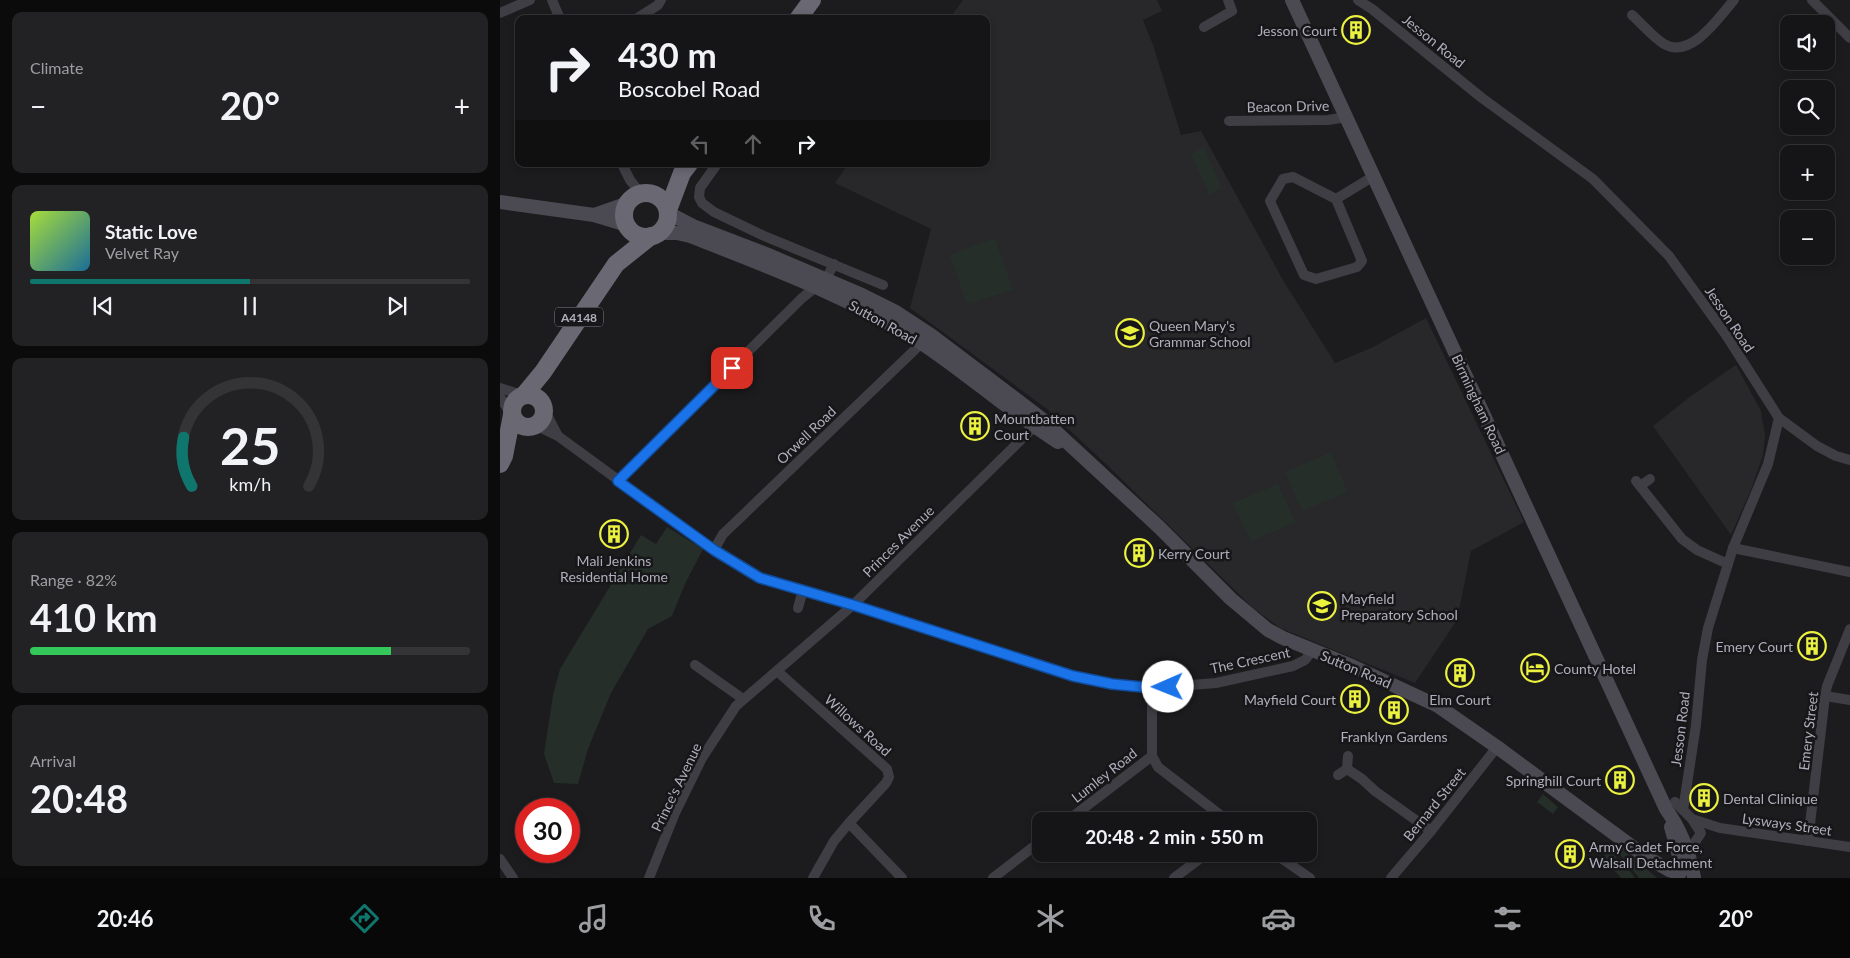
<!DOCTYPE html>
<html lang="en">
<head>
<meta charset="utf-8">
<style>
  :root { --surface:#151416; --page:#222123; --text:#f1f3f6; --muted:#9d9ea1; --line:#343335; --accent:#0f766e }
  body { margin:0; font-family:Lato,sans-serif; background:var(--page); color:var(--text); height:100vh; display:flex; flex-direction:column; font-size:19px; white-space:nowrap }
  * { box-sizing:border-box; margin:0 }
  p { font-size:16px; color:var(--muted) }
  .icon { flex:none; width:28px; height:28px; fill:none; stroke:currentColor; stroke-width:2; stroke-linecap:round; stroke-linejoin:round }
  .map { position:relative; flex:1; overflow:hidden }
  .side { display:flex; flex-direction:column; gap:12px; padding:12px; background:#0c0b0c; width:500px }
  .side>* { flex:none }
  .guide { position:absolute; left:15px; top:15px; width:475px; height:152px; border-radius:10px; box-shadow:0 2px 8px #0003,0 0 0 1px var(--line); background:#151416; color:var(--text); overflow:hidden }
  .tools { position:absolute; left:1280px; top:15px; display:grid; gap:10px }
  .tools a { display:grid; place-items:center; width:55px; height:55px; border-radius:10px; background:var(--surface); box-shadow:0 2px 8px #0003,0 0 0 1px var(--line); font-size:25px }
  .speed { position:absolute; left:15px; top:798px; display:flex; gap:10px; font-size:25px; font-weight:700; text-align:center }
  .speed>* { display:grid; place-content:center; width:65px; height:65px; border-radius:50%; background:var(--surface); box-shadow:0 2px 8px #0003,0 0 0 1px var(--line); line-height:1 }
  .speed .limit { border:8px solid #d22; background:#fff; color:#111 }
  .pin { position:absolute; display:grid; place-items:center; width:42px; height:42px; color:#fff; margin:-21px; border-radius:10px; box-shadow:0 2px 8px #0006 }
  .me { position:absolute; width:55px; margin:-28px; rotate:269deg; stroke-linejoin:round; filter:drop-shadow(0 0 4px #0008) }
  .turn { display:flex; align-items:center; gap:18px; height:105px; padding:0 20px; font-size:22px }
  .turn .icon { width:65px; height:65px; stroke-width:2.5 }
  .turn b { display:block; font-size:35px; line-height:42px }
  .lanes { display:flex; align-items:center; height:48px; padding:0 20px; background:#0003; justify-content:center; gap:25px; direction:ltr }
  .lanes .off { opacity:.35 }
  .big { font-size:38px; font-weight:700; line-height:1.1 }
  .side .widget { flex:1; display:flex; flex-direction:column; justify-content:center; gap:8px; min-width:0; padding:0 18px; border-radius:10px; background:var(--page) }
  .side .dial { align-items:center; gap:0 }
  .dial svg { height:130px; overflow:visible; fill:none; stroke:var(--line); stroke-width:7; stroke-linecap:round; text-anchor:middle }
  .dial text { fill:var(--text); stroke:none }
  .song { display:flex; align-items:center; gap:15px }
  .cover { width:60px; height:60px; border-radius:8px; background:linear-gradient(135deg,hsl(80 70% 55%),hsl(200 70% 35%)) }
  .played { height:5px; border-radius:2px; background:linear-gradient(90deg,var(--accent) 50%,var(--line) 50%) }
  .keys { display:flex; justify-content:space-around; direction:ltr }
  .heat { display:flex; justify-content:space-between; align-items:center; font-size:28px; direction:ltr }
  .charge { height:8px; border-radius:4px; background:linear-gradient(90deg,#34c759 82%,var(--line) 0) }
  .trip { position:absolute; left:532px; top:812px; width:285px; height:50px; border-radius:10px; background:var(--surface); box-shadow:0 2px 8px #0003,0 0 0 1px var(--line); font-weight:700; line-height:50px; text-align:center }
  .dock { display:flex; height:80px; justify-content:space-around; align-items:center; background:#080809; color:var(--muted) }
  .dock .icon { width:35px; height:35px }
  .dock .current { color:var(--accent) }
  .dock b { font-size:22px; color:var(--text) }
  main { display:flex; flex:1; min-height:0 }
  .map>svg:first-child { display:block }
  .built { fill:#28272a }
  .green { fill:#252e29 }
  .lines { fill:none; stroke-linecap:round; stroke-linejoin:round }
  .street { stroke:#3f3e44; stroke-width:10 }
  .secondary { stroke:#4b4a52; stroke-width:14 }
  .highway { stroke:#696873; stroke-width:18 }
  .route-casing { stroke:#114b97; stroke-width:12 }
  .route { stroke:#1a73e8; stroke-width:9 }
  .labels { text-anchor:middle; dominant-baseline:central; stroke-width:5; stroke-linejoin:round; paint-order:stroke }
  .shield { fill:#171618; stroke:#81808b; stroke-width:1 }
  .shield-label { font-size:12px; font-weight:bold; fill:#afaebc }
  .poi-label { font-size:14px; fill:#afaebc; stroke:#171618; text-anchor:start }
  .street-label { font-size:14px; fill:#afaebc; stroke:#171618 }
</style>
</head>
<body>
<main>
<section class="side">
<div class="widget"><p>Climate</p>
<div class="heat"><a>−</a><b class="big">20°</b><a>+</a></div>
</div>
<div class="widget">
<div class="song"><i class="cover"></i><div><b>Static Love</b><p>Velvet Ray</p></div></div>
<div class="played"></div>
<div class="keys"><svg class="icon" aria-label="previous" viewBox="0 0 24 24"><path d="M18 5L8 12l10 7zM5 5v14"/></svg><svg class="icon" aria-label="pause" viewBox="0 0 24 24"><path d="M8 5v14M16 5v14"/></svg><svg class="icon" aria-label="next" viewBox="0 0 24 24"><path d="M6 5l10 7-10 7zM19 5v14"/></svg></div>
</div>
<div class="widget dial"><svg viewBox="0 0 100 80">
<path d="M14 69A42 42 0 1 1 86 69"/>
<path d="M14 69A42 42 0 0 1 9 39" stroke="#0f766e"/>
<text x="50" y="56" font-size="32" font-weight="700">25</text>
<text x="50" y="72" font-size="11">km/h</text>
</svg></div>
<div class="widget"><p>Range · 82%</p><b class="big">410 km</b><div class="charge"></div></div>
<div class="widget"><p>Arrival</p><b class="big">20:48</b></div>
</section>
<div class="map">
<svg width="1350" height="878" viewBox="0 0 1350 878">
  <rect width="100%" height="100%" fill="#1c1b1d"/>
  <!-- built -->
  <g class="built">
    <polygon points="463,0 657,0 662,11 643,20 653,45 681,135 701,131 783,280 835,363 871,348 926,318 1024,522 971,551 957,620 915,683 780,628 753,608 606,464 547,409 410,308 431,229 335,183 348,164 486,164 486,19 449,19"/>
    <polygon points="1236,365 1261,411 1265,436 1263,455 1251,490 1231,535 1153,426 1191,396"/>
  </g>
  <!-- green -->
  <g class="green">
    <polygon points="704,147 722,189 709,195 691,154"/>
    <polygon points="495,238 513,290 467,304 449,255"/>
    <polygon points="831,452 848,492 802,511 785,472"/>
    <polygon points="778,484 796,523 751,541 732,503"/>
    <polygon points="167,527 203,549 185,584 172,616 148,629 111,693 88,749 78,784 54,783 44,754 53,695 60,669 141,535 156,544"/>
    <polygon points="1043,794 1058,807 1053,814 1037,802"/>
    <polygon points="1121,847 1157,878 1139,878 1118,852"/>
    <polygon points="1111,849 1117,856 1114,861 1121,867 1125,864 1135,878 1121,878 1102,857"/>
  </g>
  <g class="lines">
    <!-- street -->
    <g class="street">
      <polyline points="52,0 60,19"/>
      <polyline points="858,0 872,9 982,98 1093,179 1169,256 1226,335 1279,418 1317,446 1336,456 1350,460"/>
      <polyline points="1312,0 1350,38"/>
      <polyline points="0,13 30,0"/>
      <path d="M1132 15C1142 24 1153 37 1164 44 1191 60 1219 17 1234 0"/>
      <polyline points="136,19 158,5 161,0"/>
      <polyline points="704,27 732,11 728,0"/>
      <polyline points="729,121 828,120 847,117"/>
      <polyline points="122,164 130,180 141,194"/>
      <polyline points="217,164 200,188 199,197 202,203 214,212 262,235 383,285"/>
      <polyline points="836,199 793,177 783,179 770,201 804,275 816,279 857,267 862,261 836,199 874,176"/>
      <polyline points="0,388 22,395"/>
      <polyline points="0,397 11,414"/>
      <polyline points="44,409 58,436"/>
      <polyline points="35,425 58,436 214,550 260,578 353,605 573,676 612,684 652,688 716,683 793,666 805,660 813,650"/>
      <polyline points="118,481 302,298 326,279 334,264"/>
      <polyline points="1136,481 1182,539 1197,550 1228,564"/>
      <polyline points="1140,486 1150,479"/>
      <polyline points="1233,548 1350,572"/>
      <polyline points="214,550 223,534 243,515 426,339"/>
      <polyline points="298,608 303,590"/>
      <polyline points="195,665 243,699"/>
      <polyline points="277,671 387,769 389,777 386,783 349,823 334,841 313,878"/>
      <polyline points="652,688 652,756 658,767 728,821"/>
      <polyline points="1325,696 1350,700"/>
      <polyline points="847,769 862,779 875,791 931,831"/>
      <polyline points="838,775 847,769 848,756"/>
      <polyline points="1175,802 1192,819 1201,833 1195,842 1190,856"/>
      <polyline points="1183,810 1196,725 1202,660 1208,628 1233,548 1268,464 1279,418"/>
      <polyline points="1192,819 1220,828 1350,847"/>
      <polyline points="567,821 652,756"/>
      <polyline points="349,823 402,878"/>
      <polyline points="1308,841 1325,696 1327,686 1350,629"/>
      <polyline points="775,854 810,878"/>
      <polyline points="0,859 13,878"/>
      <polyline points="149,878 175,813 202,758 236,706 353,605 538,423"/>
      <polyline points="493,878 541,841"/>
      <polyline points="674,878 706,854"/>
      <polyline points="891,878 931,831 997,747"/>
    </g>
    <!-- secondary -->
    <g class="secondary">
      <path d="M792 0 1166 809C1181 830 1189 851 1194 877"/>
      <polyline points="0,202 94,215 127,225"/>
      <polyline points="168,213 193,226 266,254 362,295 396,312 431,335 542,419 659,527 731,599 768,630 783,638 852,666 938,706 997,747 1146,857 1169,870 1178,873"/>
      <polyline points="94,215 128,203"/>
      <path d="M158 233H177L190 236C269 267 348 296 420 342 467 373 510 412 558 442"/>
      <polyline points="1171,827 1179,856 1180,873"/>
    </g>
    <!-- highway -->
    <g class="highway">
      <polyline points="298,19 312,0"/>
      <circle cx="146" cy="215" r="22"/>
      <polyline points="168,210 182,173 189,164"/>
      <circle cx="28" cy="411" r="16"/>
      <polyline points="24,395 43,372 116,264 151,236"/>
      <polyline points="0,464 4,456 12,415"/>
    </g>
  </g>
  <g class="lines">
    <defs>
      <polyline id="route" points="232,368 118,481 214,550 260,578 353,605 573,676 612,684 652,688 668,687"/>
    </defs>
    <!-- route casing -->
    <use href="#route" class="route-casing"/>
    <!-- route -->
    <use href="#route" class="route"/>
  </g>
  <!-- icons -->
  <defs>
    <symbol id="building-ring" viewBox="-11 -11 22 22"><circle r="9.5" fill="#171618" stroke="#ebf13f" stroke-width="1.5"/><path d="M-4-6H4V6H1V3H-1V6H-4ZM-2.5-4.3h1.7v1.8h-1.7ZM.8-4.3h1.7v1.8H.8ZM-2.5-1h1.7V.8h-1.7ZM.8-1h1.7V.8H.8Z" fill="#ebf13f"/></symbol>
    <symbol id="school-ring" viewBox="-11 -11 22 22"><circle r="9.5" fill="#171618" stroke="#ebf13f" stroke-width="1.5"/><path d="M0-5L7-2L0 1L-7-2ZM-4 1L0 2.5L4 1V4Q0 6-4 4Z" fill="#ebf13f"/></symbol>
    <symbol id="hotel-ring" viewBox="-11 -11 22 22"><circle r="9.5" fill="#171618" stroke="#ebf13f" stroke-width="1.5"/><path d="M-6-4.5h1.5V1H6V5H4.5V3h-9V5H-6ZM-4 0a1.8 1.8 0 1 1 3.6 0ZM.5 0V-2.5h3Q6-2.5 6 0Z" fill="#ebf13f"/></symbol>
  </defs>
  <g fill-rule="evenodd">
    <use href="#building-ring" x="840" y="14" width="32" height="32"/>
    <use href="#school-ring" x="614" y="317" width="32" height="32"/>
    <use href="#building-ring" x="459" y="410" width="32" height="32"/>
    <use href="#building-ring" x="98" y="518" width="32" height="32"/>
    <use href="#building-ring" x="623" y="537" width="32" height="32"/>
    <use href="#school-ring" x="806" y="590" width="32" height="32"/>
    <use href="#building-ring" x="1296" y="630" width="32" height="32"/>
    <use href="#hotel-ring" x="1019" y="652" width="32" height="32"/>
    <use href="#building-ring" x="944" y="657" width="32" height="32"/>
    <use href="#building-ring" x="839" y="683" width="32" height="32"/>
    <use href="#building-ring" x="878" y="694" width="32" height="32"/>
    <use href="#building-ring" x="1104" y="764" width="32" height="32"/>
    <use href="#building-ring" x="1188" y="782" width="32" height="32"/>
    <use href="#building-ring" x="1054" y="838" width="32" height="32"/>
  </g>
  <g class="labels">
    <!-- shield labels -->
    <rect class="shield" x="55" y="307.5" width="48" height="19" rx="4"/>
    <g class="shield-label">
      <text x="79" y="317">A4148</text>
    </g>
    <!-- poi labels -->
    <g class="poi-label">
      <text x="837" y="30" text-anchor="end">Jesson Court</text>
      <text x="649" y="325">Queen Mary's<tspan x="649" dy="16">Grammar School</tspan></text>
      <text x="494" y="418">Mountbatten<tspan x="494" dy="16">Court</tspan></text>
      <text x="658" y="553">Kerry Court</text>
      <text x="114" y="560" text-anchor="middle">Mali Jenkins<tspan x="114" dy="16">Residential Home</tspan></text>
      <text x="841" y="598">Mayfield<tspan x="841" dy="16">Preparatory School</tspan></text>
      <text x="1293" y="646" text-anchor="end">Emery Court</text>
      <text x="1054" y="668">County Hotel</text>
      <text x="836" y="699" text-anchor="end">Mayfield Court</text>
      <text x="960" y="699" text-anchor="middle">Elm Court</text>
      <text x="894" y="736" text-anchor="middle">Franklyn Gardens</text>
      <text x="1101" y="780" text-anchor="end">Springhill Court</text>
      <text x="1223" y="798">Dental Clinique</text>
      <text x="1089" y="846">Army Cadet Force,<tspan x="1089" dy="16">Walsall Detachment</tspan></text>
    </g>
    <!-- street labels -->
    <g class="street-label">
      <text transform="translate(934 41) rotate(39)">Jesson Road</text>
      <text transform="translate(788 106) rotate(-1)">Beacon Drive</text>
      <text transform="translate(1230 319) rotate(56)">Jesson Road</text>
      <text transform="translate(383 322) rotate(29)">Sutton Road</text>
      <text transform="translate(979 404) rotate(65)">Birmingham Road</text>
      <text transform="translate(306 435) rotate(-44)">Orwell Road</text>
      <text transform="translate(398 541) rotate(-45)">Princes Avenue</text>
      <text transform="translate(750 660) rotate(-12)">The Crescent</text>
      <text transform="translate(856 669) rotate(23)">Sutton Road</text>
      <text transform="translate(358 725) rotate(42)">Willows Road</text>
      <text transform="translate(1180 729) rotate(-83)">Jesson Road</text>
      <text transform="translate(1308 731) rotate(-83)">Emery Street</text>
      <text transform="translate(604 775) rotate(-38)">Lumley Road</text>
      <text transform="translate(176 787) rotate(-64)">Prince's Avenue</text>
      <text transform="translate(934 804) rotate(-51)">Bernard Street</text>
      <text transform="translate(1287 824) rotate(8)">Lysways Street</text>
    </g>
  </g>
</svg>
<div class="tools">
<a><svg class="icon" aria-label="sound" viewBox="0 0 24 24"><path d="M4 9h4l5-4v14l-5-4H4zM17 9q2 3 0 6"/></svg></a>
<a><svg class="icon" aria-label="search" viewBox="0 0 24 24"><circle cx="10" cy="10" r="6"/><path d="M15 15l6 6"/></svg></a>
<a>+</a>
<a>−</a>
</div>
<div class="speed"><div class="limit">30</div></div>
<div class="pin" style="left:232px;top:368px;background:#d93025"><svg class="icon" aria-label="arrive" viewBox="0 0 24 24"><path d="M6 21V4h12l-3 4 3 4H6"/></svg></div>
<svg class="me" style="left:668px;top:687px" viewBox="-20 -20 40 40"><circle r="19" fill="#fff"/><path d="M0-13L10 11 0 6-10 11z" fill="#1a73e8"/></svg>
<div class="trip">20:48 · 2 min · 550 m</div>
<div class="guide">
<div class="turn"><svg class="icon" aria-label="right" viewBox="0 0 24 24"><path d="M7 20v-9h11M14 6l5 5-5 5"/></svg><div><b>430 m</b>Boscobel Road</div></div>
<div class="lanes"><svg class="icon off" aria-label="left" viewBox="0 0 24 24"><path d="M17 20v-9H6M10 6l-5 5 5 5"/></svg><svg class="icon off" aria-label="ahead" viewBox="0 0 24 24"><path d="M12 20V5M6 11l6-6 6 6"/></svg><svg class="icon" aria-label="right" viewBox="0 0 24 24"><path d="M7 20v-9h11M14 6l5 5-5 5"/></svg></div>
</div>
</div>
</main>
<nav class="dock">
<b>20:46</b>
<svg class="icon current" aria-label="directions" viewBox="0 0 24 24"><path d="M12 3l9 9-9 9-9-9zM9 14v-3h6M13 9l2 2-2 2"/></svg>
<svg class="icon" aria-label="music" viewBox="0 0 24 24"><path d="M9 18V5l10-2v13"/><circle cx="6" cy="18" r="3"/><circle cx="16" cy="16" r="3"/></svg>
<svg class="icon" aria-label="phone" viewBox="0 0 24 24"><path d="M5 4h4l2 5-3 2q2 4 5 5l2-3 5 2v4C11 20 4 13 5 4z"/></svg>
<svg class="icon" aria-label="climate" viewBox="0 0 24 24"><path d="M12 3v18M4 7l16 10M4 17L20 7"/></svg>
<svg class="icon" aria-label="car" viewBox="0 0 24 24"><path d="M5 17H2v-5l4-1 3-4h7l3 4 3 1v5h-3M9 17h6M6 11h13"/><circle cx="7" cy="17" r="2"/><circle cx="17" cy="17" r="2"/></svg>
<svg class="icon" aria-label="filters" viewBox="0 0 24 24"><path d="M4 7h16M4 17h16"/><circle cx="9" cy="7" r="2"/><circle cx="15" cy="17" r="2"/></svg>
<b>20°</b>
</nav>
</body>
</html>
